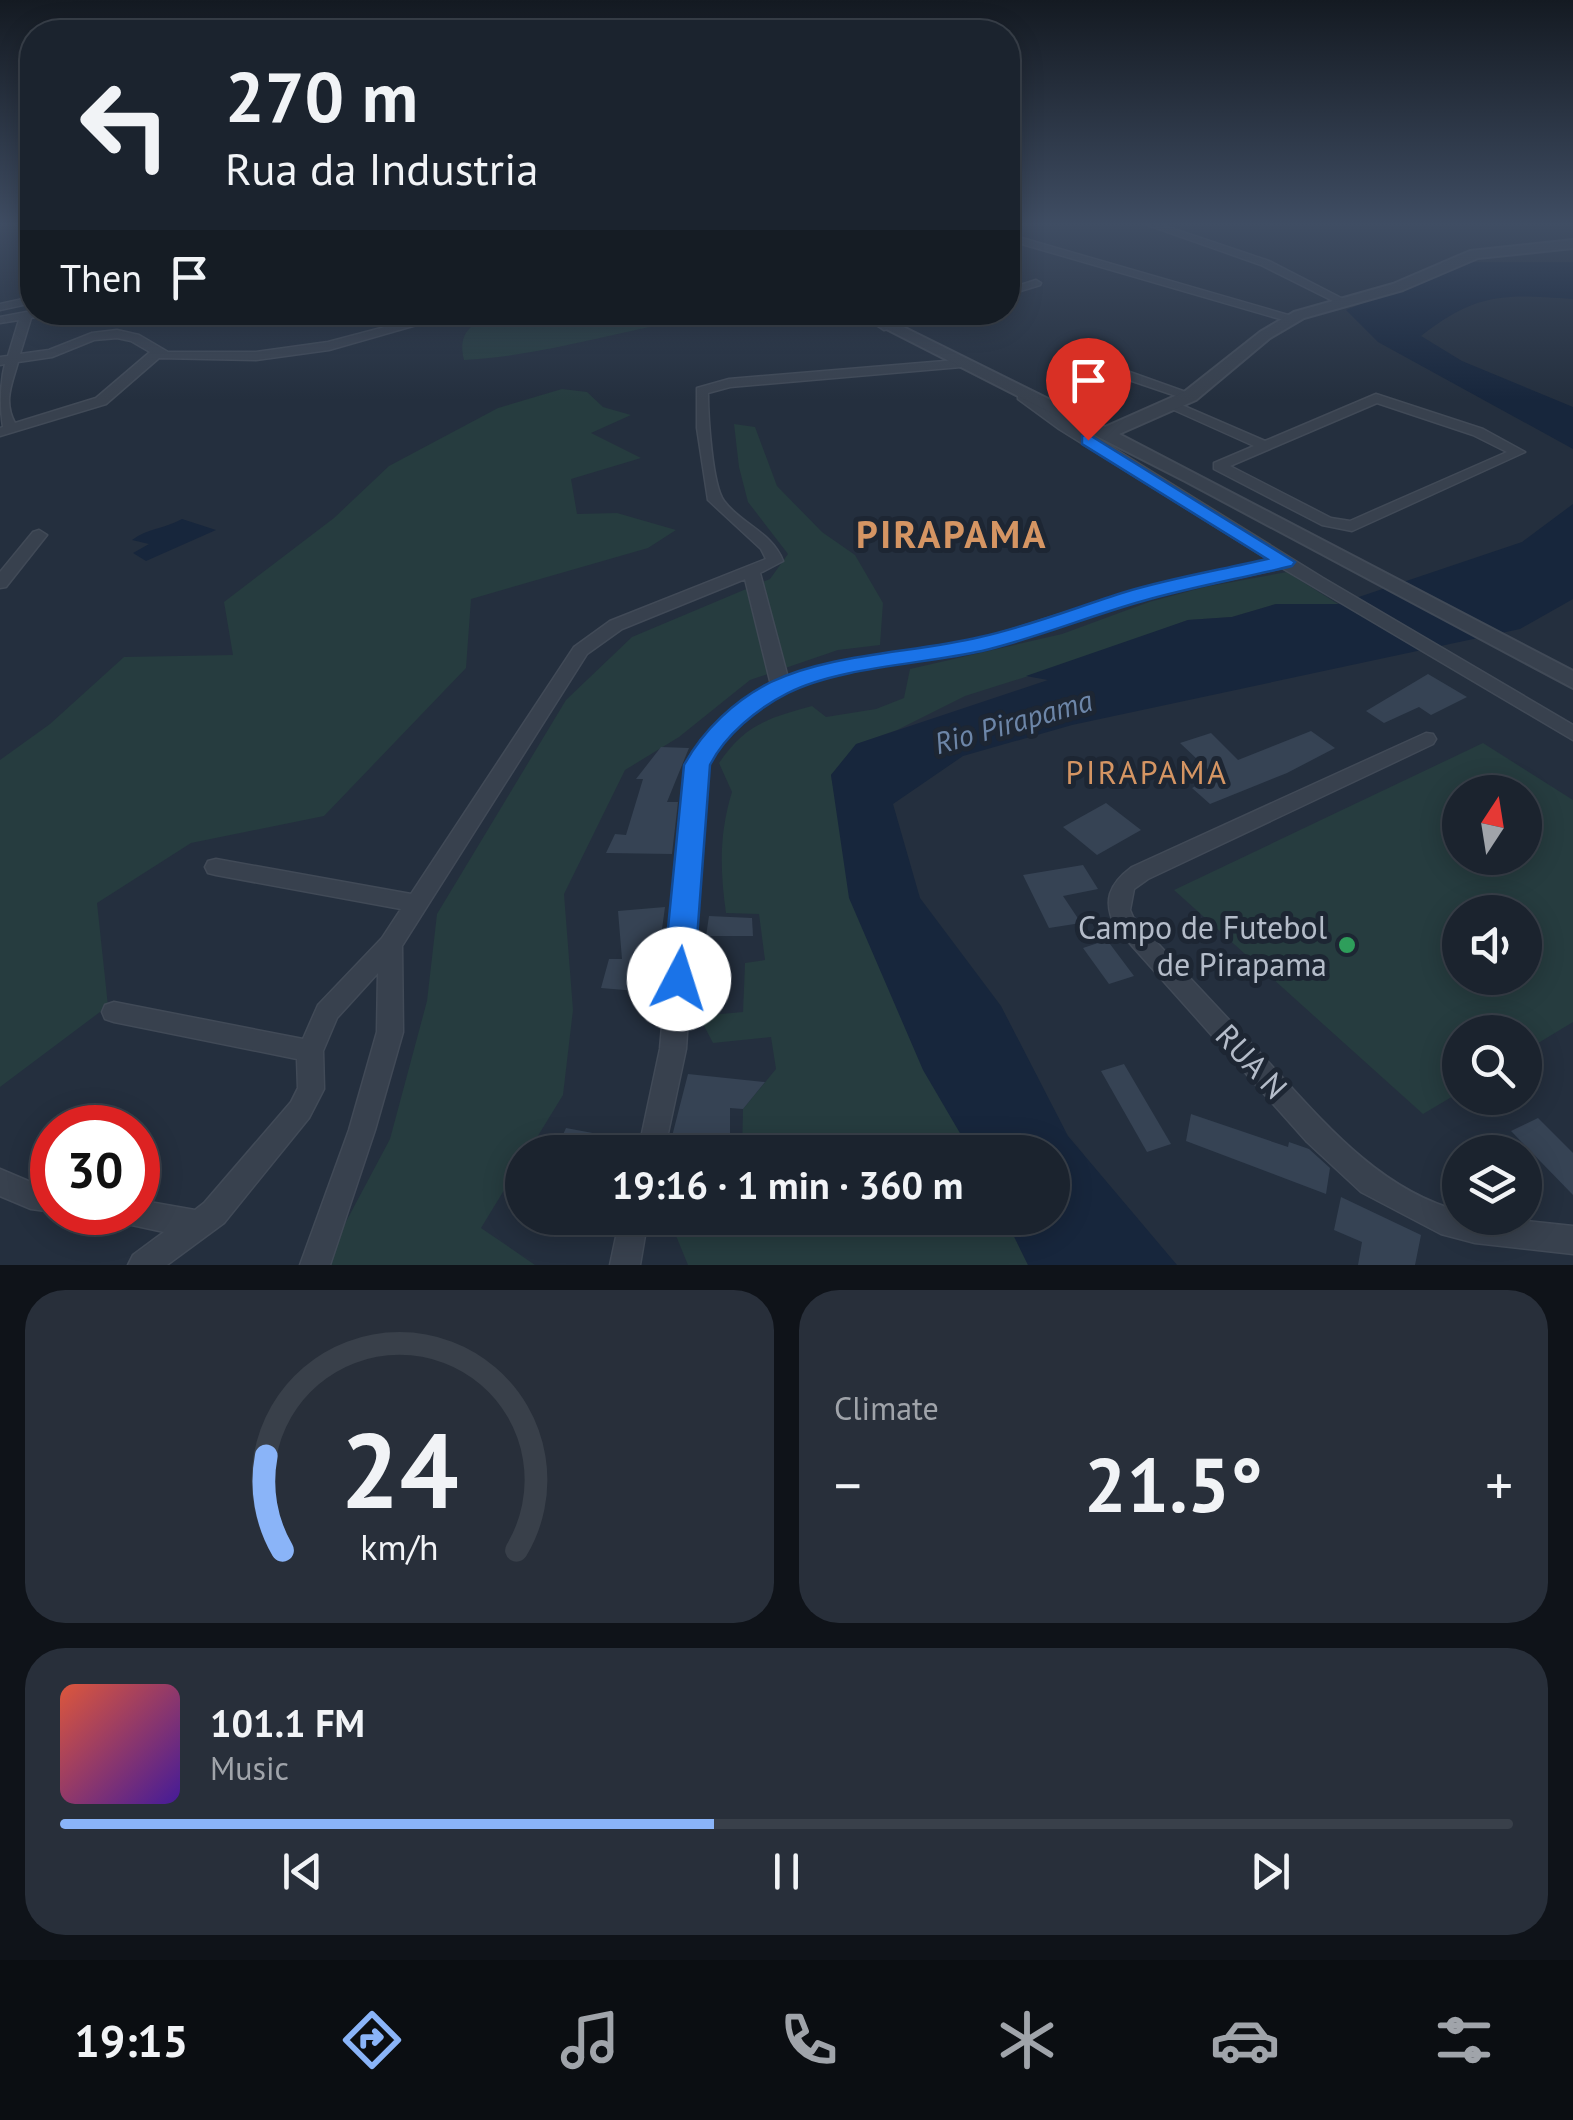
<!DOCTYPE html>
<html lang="en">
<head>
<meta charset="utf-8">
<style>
  :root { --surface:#1b232e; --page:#282f3a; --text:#f1f3f6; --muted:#a0a4aa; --line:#39404a; --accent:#8ab4f8 }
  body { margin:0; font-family:"PT Sans",sans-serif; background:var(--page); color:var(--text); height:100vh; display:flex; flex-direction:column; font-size:38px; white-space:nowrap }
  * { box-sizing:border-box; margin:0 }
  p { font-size:32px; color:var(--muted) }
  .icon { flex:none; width:55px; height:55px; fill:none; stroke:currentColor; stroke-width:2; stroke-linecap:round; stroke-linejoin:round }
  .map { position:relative; height:1265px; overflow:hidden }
  .side { display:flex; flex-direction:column; gap:25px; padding:25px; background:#0f1319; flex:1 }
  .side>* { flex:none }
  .hud { position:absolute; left:20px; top:20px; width:1000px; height:305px; border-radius:40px; box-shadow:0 5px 25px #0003,0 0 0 2px var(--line); background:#1b232e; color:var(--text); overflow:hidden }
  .needle { width:65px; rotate:12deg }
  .buttons { position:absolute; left:1442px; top:775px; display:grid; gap:20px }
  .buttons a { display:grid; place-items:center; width:100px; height:100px; border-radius:50%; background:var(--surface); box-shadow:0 5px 25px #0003,0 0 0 2px var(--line); font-size:50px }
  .speed { position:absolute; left:30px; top:1105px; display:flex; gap:20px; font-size:50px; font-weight:700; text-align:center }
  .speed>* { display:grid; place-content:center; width:130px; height:130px; border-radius:50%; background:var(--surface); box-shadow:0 5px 25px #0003,0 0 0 2px var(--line); line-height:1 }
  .speed .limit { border:15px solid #d22; background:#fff; color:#111 }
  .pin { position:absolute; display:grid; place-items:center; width:85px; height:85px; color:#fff; margin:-102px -42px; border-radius:50% 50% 50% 0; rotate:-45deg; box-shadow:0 0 10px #0007 }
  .pin .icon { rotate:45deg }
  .me { position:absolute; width:110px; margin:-55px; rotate:5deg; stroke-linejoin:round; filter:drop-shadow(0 0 8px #0008) }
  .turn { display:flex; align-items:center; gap:35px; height:210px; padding:0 40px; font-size:45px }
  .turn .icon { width:130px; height:130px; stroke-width:2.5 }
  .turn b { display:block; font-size:70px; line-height:85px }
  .then { display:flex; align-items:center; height:95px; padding:0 40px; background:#0003; gap:20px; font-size:38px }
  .big { font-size:75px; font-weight:700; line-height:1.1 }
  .side .card { flex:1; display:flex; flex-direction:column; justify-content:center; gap:15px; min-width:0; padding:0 35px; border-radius:40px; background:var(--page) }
  .side .dial { align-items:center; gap:0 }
  .dial svg { height:260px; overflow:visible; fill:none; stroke:var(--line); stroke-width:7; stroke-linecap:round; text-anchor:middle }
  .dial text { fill:var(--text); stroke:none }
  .song { display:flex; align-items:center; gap:30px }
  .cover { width:120px; height:120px; border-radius:15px; background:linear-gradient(135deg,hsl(10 70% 55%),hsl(260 70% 35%)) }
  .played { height:10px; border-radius:5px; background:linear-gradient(90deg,var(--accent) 45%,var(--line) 45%) }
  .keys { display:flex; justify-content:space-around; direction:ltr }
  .heat { display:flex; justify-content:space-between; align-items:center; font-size:55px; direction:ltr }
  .side .tiles { flex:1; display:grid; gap:25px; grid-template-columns:1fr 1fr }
  .card:last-child { grid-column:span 2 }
  .trip { position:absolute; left:505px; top:1135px; width:565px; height:100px; border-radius:50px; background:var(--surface); box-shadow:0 5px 25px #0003,0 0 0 2px var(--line); font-weight:700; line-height:100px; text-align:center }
  .dock { display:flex; height:160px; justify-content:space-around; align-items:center; background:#0b0e12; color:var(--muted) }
  .dock .icon { width:70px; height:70px }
  .dock .selected { color:var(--accent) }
  .dock b { font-size:45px; color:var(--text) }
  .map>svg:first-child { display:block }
  .green { fill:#263c3f; fill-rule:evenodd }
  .water { fill:#17263c }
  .building { fill:#364354 }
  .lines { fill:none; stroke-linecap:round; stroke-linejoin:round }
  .minor-casing { stroke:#414a57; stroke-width:3 }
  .tertiary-casing { stroke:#414a57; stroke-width:4 }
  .minor { fill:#38414e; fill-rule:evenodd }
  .tertiary { fill:#38414e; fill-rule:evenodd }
  .route { fill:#1a73e8; stroke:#114b97; stroke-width:2.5 }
  .leisure-dot { fill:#2e9e5b; stroke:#1d2633; stroke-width:4 }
  .labels { text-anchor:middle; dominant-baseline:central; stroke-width:10; stroke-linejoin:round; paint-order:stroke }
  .water-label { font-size:30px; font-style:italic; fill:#6d86a8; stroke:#1d2633 }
  .quarter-label { font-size:32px; letter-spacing:2.5px; fill:#d59563; stroke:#1d2633 }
  .near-poi-label { font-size:32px; fill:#b4bcc9; stroke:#1d2633; text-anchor:end }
  .near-street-label { font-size:32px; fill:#b4bcc9; stroke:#1d2633 }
  .district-label { font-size:38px; font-weight:bold; letter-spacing:2.5px; fill:#d59563; stroke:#1d2633 }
</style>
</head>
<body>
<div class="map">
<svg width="1573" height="1265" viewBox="0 0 1573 1265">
  <rect width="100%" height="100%" fill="#242f3e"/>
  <!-- green -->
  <g class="green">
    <path d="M565 312 618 318 694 319C617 331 542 356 464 360 449 304 534 312 565 312Z"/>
    <polygon points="562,389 587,392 603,407 631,415 591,433 641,458 571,479 577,514 617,513 676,530 648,548 471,599 466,668 324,816 191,843 97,903 108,1006 0,1087 0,760 50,724 124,657 233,655 224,602 334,518 389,466 498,408"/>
    <polygon points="734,424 755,427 777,486 822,532 855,555 883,603 880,645 838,650 750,680 679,737 625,770 564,894 573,1010 563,1095 528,1152 522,1152 522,1161 481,1228 535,1265 323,1265 390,1139 427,1001 437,914 566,700 632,637 770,579 788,554 748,502 739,467"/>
    <path d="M1287 572 1338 604H1276L1232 617 1188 620 1086 658 965 696 897 730 857 744 831 775 840 825 971 1152H742L743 1109 776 1069 771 1037 713 1043 699 1016 743 1012 745 963 765 960 759 914 726 913C720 870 719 834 732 792L719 763C745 724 769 718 812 706L826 717 876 709 904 698 910 669 1062 634 1149 602 1205 587Z"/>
    <path d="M1483 743 1573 800V1022L1525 1051V1032H1460V1092L1423 1114 1174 890ZM1525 792V858H1460V792ZM1525 912V978H1460V912Z"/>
    <polygon points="687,1218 1005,1218 1028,1265 688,1265 672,1226"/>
  </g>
  <!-- water -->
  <g class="water">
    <path d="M1468 262H1573V299C1505 294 1477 292 1421 336L1462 361 1573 407V449L1378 342 1346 310Z"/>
    <polygon points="1573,504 1573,599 1520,629 1072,725 963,756 893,804 920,898 1001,1006 1068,1136 1177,1265 1028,1265 1005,1218 1052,1218 1052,1152 971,1152 923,1070 849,898 831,775 856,744 1048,680 1026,676 1188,620 1232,617 1276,604 1338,604 1522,542"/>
    <path d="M182 519 216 530 146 561 133 553 149 544 132 540C148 528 164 529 182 519Z"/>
  </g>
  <!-- building -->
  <g class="building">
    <polygon points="1428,674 1467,697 1431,715 1419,707 1384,723 1366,711"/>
    <polygon points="1311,731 1335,748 1287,773 1210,804 1192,788 1215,776 1180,743 1211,733 1238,760"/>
    <polygon points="661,747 689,748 667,802 678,802 672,854 606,853 615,834 626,835 643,779 636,779"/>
    <polygon points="1106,803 1141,830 1097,855 1063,827"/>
    <polygon points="1083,865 1098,889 1063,896 1081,923 1049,928 1023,875"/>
    <polygon points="665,907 658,959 663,959 660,993 601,988 609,959 622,959 618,911"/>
    <polygon points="709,916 752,918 753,936 706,936"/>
    <polygon points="1107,940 1134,976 1109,984 1083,948"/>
    <polygon points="1124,1064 1171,1144 1147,1152 1101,1071"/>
    <polygon points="688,1074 765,1082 743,1109 730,1108 730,1143 722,1142 721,1152 668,1152"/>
    <polygon points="1191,1114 1288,1147 1289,1142 1309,1149 1330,1168 1326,1194 1186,1141"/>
    <polygon points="1538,1118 1573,1153 1573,1195 1511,1131"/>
    <polygon points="566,1128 598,1134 638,1134 635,1152 555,1152"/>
    <polygon points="1341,1197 1421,1235 1415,1265 1358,1265 1362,1242 1334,1230"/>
  </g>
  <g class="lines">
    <defs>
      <g id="minor">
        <polygon points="1142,223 1156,223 1269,261 1347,301 1337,303 1261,265"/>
        <polygon points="1008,234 1295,317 1297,319 1287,321 1008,240"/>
        <polygon points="1036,280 1041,283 1040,285 1008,295 1008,289"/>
        <polygon points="32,297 32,303 0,310 0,304"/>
        <path d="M32 311 54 312 31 318 20 354 49 350 92 333 117 330 139 335 168 352H256L328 342 442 312H462L329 350 256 360 159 358 106 404 0 436V428L3 427C0 408 0 383 5 364L0 365V357L8 356 19 320 0 323V317ZM117 338 131 341 150 352 96 398 15 423C3 401 12 384 18 362L52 357 94 340Z"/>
        <polygon points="923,312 944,312 884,330 878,326"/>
        <path d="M957 360 961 361V367L730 387 708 393C708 415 712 485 724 501 741 524 772 532 783 561L760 573 788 678 856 659 982 639 1130 592 1271 561 1059 429 1018 399V393L1023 392 1323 578 1573 725V740L1282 568C1235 579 1187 587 1141 600 1087 615 1035 638 980 650 916 664 848 664 787 692 749 709 718 737 704 777L686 1049 664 1152H638L660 1049 684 777C699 734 731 704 771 685L745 579 622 629 587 654 402 946 403 1032 375 1130 330 1265H300L349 1130 377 1032 378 973 337 1018 323 1051 324 1089 309 1118 224 1223 167 1265H128L133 1255 164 1232 118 1222 114 1212H138V1200L195 1210 204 1203 291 1102 298 1088 297 1059 114 1022 105 1019 102 1012 105 1005 114 1002 303 1039 318 1005 382 938 401 909 216 875 208 873 205 867 208 861 216 859 411 894 574 647 610 621 766 559 761 549 708 500 697 428V388L729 379Z"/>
        <polygon points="1088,360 1096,360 1197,396 1195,399 1185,399 1088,366"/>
        <path d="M1376 394 1483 429 1525 452 1352 531 1322 525 1214 469V463L1254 446 1165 406 1172 402 1177 403 1265 441ZM1377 403 1473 435 1507 452 1350 521 1331 518 1230 466Z"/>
        <polygon points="39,530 47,535 6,587 0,588 0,572 33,532"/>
        <path d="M1426 733 1433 734 1436 739 1433 744 1148 879 1134 889 1130 910 1133 917C1175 962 1217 1007 1259 1052 1316 1113 1375 1189 1460 1211V1218H1497L1573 1226V1254L1475 1243 1441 1234 1361 1192 1307 1142 1116 928C1102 901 1109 884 1132 867Z"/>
        <polygon points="0,1169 33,1183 52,1187 54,1212 31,1209 0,1196"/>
        <polygon points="620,1218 648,1218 640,1265 610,1265"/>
      </g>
      <polygon id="tertiary" points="1573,240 1573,248 1478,258 1403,290 1304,318 1270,338 1196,400 1119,434 1573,671 1573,688 1185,481 853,312 873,312 1105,427 1184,392 1260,332 1294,312 1393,284 1470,251"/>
    </defs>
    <!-- minor casing -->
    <use href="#minor" class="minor-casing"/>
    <!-- tertiary casing -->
    <use href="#tertiary" class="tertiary-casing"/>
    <!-- minor -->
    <use href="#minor" class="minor"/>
    <!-- tertiary -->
    <use href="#tertiary" class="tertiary"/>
  </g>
  <!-- sky -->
  <linearGradient id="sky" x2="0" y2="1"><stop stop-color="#141a22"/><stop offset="0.56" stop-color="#3f4d63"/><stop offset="1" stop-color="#3f4d63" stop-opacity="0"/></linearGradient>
  <rect width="1573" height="400" fill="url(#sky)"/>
  <!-- route -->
  <path class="route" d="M1088 434 1295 562 1292 566C1243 578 1192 587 1143 601 1089 616 1037 638 982 651 924 664 839 667 788 693 758 708 725 735 710 765L694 979 690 988 679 992 668 988 663 979 684 765C703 730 735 700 771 682 831 653 914 653 980 637 1030 626 1077 607 1125 592 1171 578 1220 570 1267 559L1082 444V436Z"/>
  <!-- markers -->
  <circle class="leisure-dot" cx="1347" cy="945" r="10"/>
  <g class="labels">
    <!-- water labels -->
    <g class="water-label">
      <text transform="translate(1013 721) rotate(-16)">Rio Pirapama</text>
    </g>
    <!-- quarter labels -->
    <g class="quarter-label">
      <text x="1147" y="772">PIRAPAMA</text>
    </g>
    <!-- near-poi labels -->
    <g class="near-poi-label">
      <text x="1327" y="927">Campo de Futebol<tspan x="1327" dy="37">de Pirapama</tspan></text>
    </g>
    <!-- near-street labels -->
    <g class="near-street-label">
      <text transform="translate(1252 1061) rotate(47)">RUA N</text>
    </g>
    <!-- district labels -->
    <g class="district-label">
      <text x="952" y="533">PIRAPAMA</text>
    </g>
  </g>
</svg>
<div class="buttons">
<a><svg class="needle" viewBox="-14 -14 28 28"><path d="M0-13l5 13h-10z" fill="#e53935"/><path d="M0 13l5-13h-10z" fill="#a0a4aa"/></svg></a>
<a><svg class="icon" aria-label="sound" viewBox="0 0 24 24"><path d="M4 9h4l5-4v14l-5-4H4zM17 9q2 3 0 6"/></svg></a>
<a><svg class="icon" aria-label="search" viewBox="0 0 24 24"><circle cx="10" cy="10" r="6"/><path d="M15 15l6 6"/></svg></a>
<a><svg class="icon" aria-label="layers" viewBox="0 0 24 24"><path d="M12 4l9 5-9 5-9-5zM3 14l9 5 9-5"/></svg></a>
</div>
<div class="speed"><div class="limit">30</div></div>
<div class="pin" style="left:1088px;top:440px;background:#d93025"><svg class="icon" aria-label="arrive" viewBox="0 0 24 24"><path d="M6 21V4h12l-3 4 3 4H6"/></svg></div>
<svg class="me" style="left:679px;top:979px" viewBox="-20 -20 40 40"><circle r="19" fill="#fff"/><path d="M0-13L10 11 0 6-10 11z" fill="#1a73e8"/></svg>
<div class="trip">19:16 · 1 min · 360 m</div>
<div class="hud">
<div class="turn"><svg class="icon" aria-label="left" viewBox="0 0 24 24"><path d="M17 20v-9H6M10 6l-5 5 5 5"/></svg><div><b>270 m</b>Rua da Industria</div></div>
<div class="then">Then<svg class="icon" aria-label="arrive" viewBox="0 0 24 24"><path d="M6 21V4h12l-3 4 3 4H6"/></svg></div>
</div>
</div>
<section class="side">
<div class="tiles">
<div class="card dial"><svg viewBox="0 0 100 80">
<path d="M14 69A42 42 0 1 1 86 69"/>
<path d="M14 69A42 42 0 0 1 9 40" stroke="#8ab4f8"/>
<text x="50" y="56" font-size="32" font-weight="700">24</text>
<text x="50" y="72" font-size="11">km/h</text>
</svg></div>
<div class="card"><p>Climate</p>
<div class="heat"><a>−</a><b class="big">21.5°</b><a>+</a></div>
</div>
<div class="card">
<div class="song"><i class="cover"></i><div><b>101.1 FM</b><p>Music</p></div></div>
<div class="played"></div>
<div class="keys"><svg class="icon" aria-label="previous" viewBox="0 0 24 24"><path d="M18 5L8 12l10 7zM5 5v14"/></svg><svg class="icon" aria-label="pause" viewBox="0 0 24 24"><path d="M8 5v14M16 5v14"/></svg><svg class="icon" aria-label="next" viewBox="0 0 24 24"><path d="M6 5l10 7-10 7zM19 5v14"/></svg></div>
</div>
</div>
</section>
<nav class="dock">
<b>19:15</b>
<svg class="icon selected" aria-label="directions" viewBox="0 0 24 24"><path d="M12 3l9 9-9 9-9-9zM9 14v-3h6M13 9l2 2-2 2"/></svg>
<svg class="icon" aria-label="music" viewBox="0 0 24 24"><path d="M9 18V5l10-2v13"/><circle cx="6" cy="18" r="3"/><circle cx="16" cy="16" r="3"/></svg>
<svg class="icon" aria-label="phone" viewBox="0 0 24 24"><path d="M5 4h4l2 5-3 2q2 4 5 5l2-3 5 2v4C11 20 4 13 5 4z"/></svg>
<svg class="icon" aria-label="climate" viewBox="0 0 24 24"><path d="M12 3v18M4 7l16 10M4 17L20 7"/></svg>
<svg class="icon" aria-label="car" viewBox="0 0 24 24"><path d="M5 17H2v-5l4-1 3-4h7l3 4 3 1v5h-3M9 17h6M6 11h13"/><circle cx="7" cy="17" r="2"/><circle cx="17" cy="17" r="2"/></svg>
<svg class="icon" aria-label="filters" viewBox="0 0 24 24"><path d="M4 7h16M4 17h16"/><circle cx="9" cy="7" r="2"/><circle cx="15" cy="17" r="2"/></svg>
</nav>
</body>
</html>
